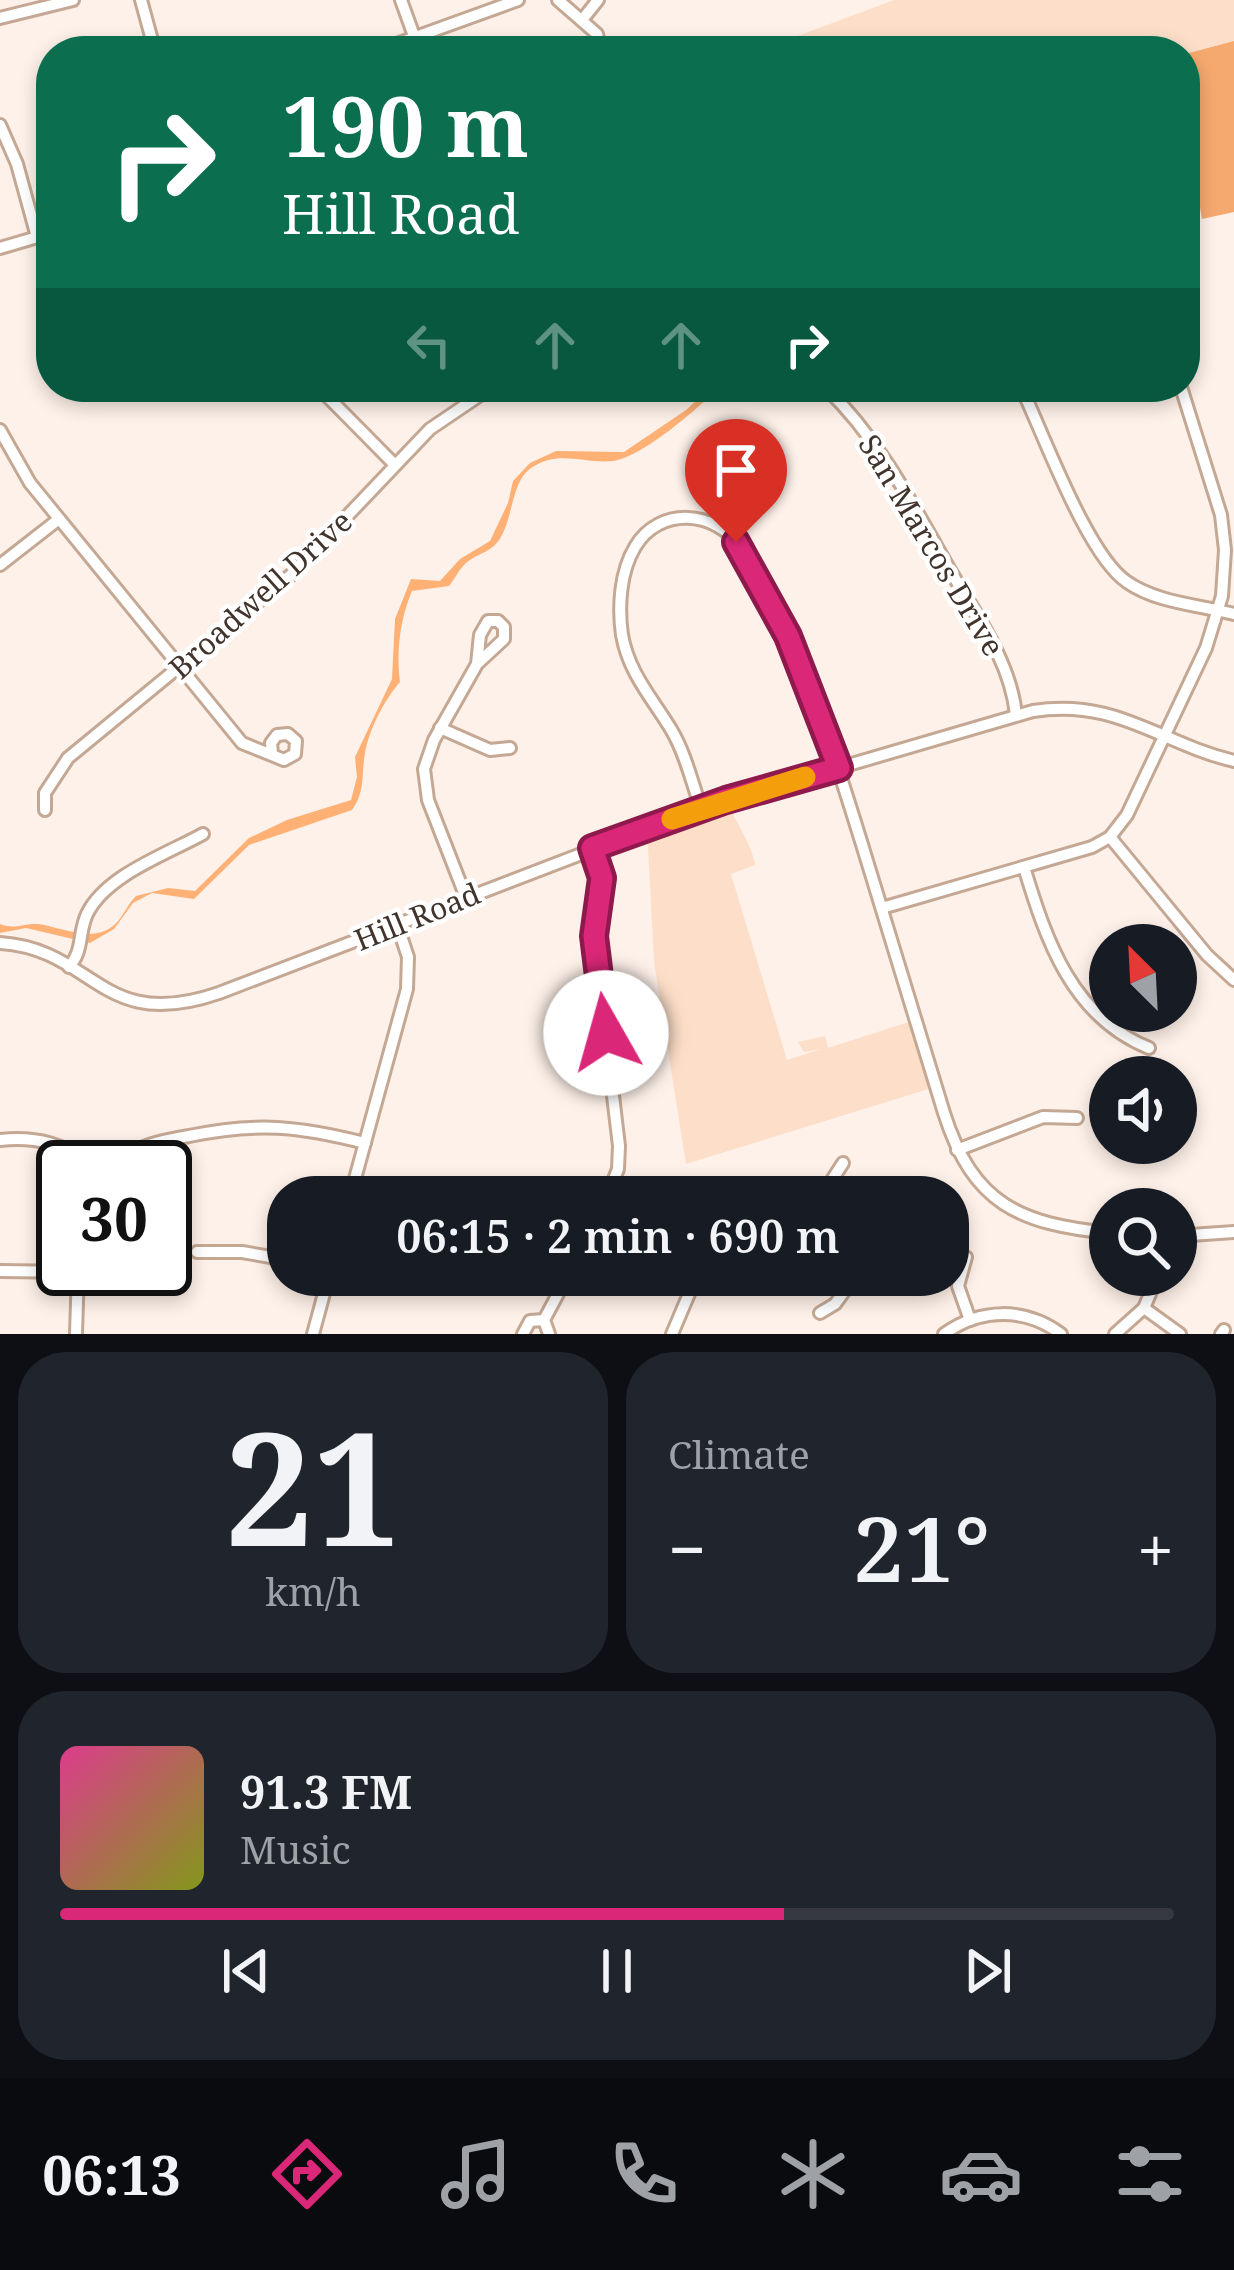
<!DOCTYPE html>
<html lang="en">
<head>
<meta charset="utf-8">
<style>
  :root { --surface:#171b24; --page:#20242c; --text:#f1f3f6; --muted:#9ea1a6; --line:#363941; --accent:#db2777 }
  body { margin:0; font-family:"Noto Serif",serif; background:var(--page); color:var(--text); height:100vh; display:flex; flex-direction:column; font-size:45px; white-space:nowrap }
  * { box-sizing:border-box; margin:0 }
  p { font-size:39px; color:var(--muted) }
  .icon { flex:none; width:66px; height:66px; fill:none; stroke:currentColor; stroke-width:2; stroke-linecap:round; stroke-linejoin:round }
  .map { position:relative; height:1334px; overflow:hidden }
  .sheet { display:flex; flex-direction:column; gap:18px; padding:18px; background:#0d0f14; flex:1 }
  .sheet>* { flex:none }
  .hud { position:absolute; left:36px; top:36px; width:1164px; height:366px; border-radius:48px; box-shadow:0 6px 18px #0003; background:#0b6e4f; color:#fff; overflow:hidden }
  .needle { width:78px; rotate:336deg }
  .buttons { position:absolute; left:1089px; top:924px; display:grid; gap:24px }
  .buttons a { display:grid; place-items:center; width:108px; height:108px; border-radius:50%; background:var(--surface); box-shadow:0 6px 18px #0003; font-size:60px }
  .speed { position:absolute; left:36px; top:1140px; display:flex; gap:24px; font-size:60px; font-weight:700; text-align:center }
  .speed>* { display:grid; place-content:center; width:156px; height:156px; border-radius:50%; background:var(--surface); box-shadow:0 6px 18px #0003; line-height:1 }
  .speed .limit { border:6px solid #111; border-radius:18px; background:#fff; color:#111 }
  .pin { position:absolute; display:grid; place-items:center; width:102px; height:102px; color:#fff; margin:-123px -51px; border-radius:50% 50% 50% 0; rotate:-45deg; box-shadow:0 0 12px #0007 }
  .pin .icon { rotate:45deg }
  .me { position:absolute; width:132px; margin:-66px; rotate:353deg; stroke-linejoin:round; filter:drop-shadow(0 0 9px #0008) }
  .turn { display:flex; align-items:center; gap:42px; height:252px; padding:0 48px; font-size:54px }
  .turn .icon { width:156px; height:156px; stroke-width:2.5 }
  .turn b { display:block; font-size:84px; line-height:102px }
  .lanes { display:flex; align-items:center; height:114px; padding:0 48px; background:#0003; justify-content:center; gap:60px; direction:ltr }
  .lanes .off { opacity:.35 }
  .big { font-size:90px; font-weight:600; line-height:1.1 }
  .sheet .tile { flex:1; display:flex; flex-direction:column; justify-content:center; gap:18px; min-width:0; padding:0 42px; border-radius:48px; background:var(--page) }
  .sheet .dial { align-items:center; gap:0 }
  .dial b { font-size:156px; line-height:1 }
  .song { display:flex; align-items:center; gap:36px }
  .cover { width:144px; height:144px; border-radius:18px; background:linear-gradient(135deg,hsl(330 70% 55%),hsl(70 70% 35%)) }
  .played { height:12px; border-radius:6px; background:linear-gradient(90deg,var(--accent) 65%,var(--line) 65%) }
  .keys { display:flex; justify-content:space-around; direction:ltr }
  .heat { display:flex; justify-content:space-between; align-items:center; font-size:66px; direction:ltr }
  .sheet .tiles { flex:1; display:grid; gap:18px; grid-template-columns:1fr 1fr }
  .tile:last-child { grid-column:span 2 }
  .trip { position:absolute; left:267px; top:1176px; width:702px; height:120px; border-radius:48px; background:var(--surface); box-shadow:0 6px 18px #0003; font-weight:600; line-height:120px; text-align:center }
  .menu { display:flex; height:192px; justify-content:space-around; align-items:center; background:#090b0e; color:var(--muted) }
  .menu .icon { width:84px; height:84px }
  .menu .active { color:var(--accent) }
  .menu b { font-size:54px; color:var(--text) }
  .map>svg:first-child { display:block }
  .green { fill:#fddfc9 }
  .forest { fill:#f6a96f }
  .water { fill:#feb075 }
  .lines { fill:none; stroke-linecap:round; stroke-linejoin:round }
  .minor-casing { stroke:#c4a894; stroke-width:16 }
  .minor { stroke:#fff; stroke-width:10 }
  .route-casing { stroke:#8e194d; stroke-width:30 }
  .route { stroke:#db2777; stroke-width:21 }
  .slow { stroke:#f59e0b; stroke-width:21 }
  .labels { text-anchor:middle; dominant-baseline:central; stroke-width:9; stroke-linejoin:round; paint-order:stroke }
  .street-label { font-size:30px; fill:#40342c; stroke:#fff }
</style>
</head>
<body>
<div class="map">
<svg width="1234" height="1334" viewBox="0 0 1234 1334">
  <rect width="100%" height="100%" fill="#fef1e9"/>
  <!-- green -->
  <g class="green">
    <polygon points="894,0 1234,0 1234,41 1185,54 1185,51 757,51"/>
    <path d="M726 800C735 821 752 844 755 865L731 874 787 1060 821 1049 804 1052 798 1042 825 1036 828 1048 915 1020 935 1087 686 1164 654 962 647 828Z"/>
  </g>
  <!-- forest -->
  <polygon class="forest" points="1234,41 1234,212 1202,219 1185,123 1185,54"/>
  <!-- water -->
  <path class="water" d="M711 387H720C698 408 643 457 613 461 583 464 559 449 531 468 512 481 513 515 502 535 493 553 479 552 466 563 459 569 455 579 449 586L412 591C400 619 396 652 400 682 385 699 369 729 365 753 361 774 366 790 352 810L249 845 194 899 152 893 133 903 114 929 90 943 26 928 0 933V924C15 930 23 923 38 924 65 928 98 946 119 920 125 912 129 903 136 896L168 888 195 891 249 838 287 820 351 800 357 777 355 757 392 679 395 619 411 579 440 581 460 559 490 541 508 503 513 481 530 463 556 451 624 452 686 410Z"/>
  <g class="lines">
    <defs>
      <g id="minor">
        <polyline points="141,0 155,51"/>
        <polyline points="401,0 414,36"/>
        <polyline points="558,0 597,34 601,51"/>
        <polyline points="0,18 73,0"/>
        <polyline points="582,20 598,0"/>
        <polyline points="377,51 518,0"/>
        <polyline points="0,125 17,164 37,237"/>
        <polyline points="0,248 51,233"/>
        <polyline points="318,387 395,465"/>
        <path d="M825 387C880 440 914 507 951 572 977 616 1011 663 1016 715"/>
        <path d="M1021 387C1044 435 1087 555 1127 582 1157 603 1200 605 1234 614"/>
        <polyline points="0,430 30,483 242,743 284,760 295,754 296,741 288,734 277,735 271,743 272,753"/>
        <polyline points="0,565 59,519"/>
        <polyline points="440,728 490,750 510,748"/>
        <path d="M701 808C692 783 686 755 672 731 653 699 629 674 622 635 618 607 620 572 635 547 659 506 716 510 741 548 800 641 832 747 864 851 891 938 917 1026 944 1113 973 1204 1019 1224 1110 1233"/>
        <polyline points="45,810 45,793 68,758 292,574 430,429 492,387"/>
        <polyline points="1110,837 1207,955 1234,980"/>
        <polyline points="593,848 602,878 594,936 619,1146 618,1169 607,1197"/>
        <path d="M1024 867C1046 940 1072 1017 1149 1048"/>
        <polyline points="465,895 428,800 424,769 434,740 477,664 504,639 504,627 498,621 488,621 480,635 477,664"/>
        <polyline points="882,908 1092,847 1110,837 1127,815 1206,648 1222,596 1225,550 1221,515 1181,387"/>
        <path d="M0 943C95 949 100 1034 219 993L701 808 1033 711C1117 698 1159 743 1234 761"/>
        <path d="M69 967C84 950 78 933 87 914 106 875 167 854 203 834"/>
        <path d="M0 1140C36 1136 66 1144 95 1167"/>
        <polyline points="957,1150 1043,1117 1077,1118"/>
        <path d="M111 1167C133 1146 160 1141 189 1136 257 1122 298 1126 365 1143"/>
        <polyline points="350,1197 407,989 408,957 397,924"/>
        <polyline points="765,1197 787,1197"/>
        <polyline points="821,1197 843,1163"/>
        <polyline points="1176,1236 1234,1232"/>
        <polyline points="197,1252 242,1252 288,1260"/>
        <polyline points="966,1257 958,1286 970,1320"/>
        <polyline points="0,1271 78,1272"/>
        <polyline points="1144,1308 1180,1334"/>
        <polyline points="820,1313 835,1304 856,1275"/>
        <polyline points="76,1334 78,1269"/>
        <polyline points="313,1334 329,1275"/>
        <polyline points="523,1334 530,1321 544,1320"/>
        <polyline points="549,1334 544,1320 568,1275"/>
        <polyline points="672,1334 697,1275"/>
        <path d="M944 1334C980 1308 1025 1307 1061 1334"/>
        <polyline points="1115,1334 1144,1308 1158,1275"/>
        <polyline points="1221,1334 1224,1330"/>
      </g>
    </defs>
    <!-- minor casing -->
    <use href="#minor" class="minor-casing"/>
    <!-- minor -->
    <use href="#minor" class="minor"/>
  </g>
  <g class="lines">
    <defs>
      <polyline id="route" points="606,1033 594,936 602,878 592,848 726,800 839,768 788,636 736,542"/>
    </defs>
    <!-- route casing -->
    <use href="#route" class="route-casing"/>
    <!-- route -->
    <use href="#route" class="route"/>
    <!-- slow -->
    <polyline class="slow" points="672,819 805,777"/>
  </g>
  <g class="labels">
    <!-- street labels -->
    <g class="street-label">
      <text transform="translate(932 545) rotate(59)">San Marcos Drive</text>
      <text transform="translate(260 594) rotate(-42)">Broadwell Drive</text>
      <text transform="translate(417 916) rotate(-22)">Hill Road</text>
    </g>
  </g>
</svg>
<div class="buttons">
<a><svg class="needle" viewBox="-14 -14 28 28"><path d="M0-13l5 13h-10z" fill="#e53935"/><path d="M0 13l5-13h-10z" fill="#9ea1a6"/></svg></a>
<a><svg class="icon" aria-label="sound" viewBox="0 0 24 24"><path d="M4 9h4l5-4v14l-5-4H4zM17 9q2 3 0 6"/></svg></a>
<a><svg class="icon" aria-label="search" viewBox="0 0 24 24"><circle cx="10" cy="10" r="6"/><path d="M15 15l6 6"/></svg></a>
</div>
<div class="speed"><div class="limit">30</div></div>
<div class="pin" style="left:736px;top:542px;background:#d93025"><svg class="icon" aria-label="arrive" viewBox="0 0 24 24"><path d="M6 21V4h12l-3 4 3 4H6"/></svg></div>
<svg class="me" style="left:606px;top:1033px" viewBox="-20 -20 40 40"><circle r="19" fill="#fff"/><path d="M0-13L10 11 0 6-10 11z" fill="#db2777"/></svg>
<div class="trip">06:15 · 2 min · 690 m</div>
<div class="hud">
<div class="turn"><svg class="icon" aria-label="right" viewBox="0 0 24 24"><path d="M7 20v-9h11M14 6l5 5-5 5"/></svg><div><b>190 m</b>Hill Road</div></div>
<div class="lanes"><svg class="icon off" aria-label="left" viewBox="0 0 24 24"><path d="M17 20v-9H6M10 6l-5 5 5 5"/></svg><svg class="icon off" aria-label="ahead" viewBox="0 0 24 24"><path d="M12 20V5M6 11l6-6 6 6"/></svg><svg class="icon off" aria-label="ahead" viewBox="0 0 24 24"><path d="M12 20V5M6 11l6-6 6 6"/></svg><svg class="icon" aria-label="right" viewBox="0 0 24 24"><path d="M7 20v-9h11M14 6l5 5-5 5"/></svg></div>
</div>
</div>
<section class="sheet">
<div class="tiles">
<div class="tile dial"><b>21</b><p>km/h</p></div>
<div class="tile"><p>Climate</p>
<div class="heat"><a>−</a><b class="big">21°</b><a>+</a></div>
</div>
<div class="tile">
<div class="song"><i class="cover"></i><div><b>91.3 FM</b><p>Music</p></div></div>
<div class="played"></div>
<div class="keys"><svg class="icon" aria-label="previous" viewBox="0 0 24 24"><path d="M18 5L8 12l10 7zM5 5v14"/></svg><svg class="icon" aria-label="pause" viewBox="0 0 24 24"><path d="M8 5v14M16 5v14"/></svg><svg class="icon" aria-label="next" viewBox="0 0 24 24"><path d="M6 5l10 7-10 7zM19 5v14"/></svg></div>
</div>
</div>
</section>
<nav class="menu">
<b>06:13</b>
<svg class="icon active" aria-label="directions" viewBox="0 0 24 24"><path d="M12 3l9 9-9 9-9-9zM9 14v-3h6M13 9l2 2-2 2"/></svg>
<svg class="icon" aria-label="music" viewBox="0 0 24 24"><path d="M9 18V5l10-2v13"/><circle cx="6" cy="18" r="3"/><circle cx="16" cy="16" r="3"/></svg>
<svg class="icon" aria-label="phone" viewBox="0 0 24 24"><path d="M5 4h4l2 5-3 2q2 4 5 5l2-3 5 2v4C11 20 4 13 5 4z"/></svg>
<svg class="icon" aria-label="climate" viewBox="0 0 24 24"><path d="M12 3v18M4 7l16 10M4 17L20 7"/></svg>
<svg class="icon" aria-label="car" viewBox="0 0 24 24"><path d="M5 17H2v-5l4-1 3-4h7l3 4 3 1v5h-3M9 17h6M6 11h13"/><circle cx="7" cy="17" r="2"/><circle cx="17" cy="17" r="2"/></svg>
<svg class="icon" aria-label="filters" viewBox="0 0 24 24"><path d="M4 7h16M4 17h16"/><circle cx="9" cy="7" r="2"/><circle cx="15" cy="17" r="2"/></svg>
</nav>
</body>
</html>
